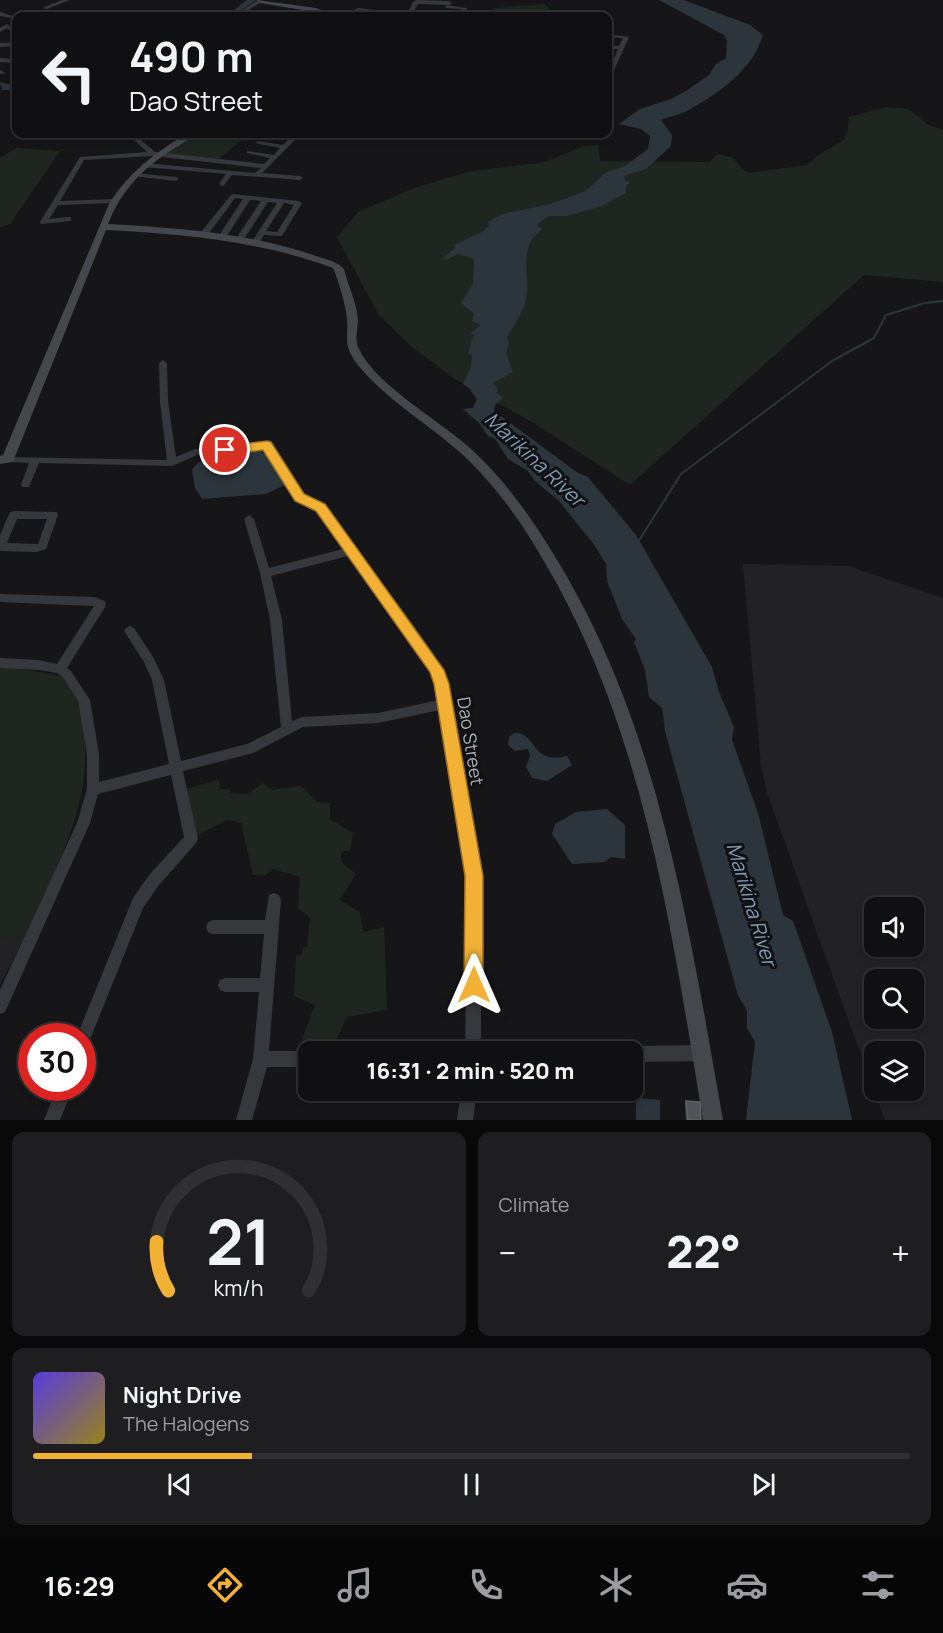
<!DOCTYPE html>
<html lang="en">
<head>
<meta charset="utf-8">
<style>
  :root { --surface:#101012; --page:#1e1e20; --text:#f1f3f6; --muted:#9c9d9f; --line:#303032; --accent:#f2b134 }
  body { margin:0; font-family:Manrope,sans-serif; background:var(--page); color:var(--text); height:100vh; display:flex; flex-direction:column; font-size:22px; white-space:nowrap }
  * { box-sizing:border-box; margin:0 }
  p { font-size:20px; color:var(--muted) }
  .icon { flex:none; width:33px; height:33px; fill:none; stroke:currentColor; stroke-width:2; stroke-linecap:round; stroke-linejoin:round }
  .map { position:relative; height:1120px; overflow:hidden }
  .sheet { display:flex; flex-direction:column; gap:12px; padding:12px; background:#09090a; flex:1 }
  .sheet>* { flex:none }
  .hud { position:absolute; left:12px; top:12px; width:600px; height:126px; border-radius:12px; box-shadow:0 3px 9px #0003,0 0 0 2px var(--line); background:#101012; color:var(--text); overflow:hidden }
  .tools { position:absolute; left:864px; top:897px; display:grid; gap:12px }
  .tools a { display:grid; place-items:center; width:60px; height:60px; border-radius:12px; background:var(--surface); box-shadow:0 3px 9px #0003,0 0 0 2px var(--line); font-size:30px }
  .speed { position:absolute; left:18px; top:1023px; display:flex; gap:12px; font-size:30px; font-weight:700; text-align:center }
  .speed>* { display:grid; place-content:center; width:78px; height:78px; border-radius:50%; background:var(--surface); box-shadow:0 3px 9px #0003,0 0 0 2px var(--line); line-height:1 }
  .speed .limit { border:9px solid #d22; background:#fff; color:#111 }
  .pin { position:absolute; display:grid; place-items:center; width:51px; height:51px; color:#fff; margin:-26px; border:3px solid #fff; border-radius:50%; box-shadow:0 2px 6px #0007 }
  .me { position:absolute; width:66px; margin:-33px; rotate:0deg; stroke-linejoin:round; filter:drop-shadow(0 0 4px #0008) }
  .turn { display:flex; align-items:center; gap:21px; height:126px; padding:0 18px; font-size:27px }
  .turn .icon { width:78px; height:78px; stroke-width:2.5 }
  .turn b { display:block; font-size:42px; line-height:51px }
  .big { font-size:45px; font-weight:800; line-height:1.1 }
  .sheet .widget { flex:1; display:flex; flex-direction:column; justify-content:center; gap:9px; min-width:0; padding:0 21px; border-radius:12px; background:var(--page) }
  .sheet .dial { align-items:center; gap:0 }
  .dial svg { height:156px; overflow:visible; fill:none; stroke:var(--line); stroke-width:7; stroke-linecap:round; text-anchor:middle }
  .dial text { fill:var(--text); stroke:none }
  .song { display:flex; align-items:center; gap:18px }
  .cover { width:72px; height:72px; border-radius:9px; background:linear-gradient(135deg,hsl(250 70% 55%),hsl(50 70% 35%)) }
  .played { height:6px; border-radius:3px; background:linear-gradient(90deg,var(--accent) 25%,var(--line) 25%) }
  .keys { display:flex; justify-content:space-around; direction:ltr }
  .heat { display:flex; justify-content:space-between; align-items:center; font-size:33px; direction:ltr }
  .sheet .tiles { flex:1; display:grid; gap:12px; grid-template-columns:1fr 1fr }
  .widget:last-child { grid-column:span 2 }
  .trip { position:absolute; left:298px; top:1041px; width:345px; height:60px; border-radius:12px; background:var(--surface); box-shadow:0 3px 9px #0003,0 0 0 2px var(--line); font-weight:800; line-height:60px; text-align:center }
  .dock { display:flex; height:96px; justify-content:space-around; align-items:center; background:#060607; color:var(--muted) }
  .dock .icon { width:42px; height:42px }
  .dock .active { color:var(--accent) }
  .dock b { font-size:27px; color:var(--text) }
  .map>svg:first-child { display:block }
  .built { fill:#222225; fill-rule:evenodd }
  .green { fill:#1e261f }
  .water { fill:#2c353c }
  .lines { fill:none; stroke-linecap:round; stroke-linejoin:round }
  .stream-far1 { stroke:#2c353c; stroke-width:1.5 }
  .stream { stroke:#2c353c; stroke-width:2 }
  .river { fill:#2c353c; fill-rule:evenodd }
  .street { fill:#37383d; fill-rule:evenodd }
  .secondary { fill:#45474d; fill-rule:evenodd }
  .wall { fill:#47494d }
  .building { fill:#525359; stroke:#5f6168; stroke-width:1.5 }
  .route { fill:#f2b134; stroke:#9d7322; stroke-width:1.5 }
  .labels { text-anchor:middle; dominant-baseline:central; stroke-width:6; stroke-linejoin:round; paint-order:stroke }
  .street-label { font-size:18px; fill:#a8adb8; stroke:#111113 }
  .water-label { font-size:20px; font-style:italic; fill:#7f9bb3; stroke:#111113 }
</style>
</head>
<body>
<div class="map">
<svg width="943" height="1120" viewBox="0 0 943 1120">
  <rect width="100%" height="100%" fill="#161618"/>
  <!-- built -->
  <g class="built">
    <path d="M743 564 849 566 943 598V1120H885L823 950 767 792 761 766ZM874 908H914V946H874ZM874 980H914V1018H874ZM874 1052H914V1090H874Z"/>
    <polygon points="0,936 23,940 0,985"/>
  </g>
  <!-- green -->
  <g class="green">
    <polygon points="545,4 554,16 495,16 493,8"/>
    <polygon points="886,107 909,109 928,125 943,130 943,282 864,275 630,485 532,422 455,379 413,348 378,314 337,237 358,212 417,187 472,171 545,162 583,146 598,145 600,161 710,162 717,154 732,157 747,173 807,165 818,155 844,140 848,129 849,117"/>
    <polygon points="195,134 249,134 216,161 160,156"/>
    <polygon points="16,148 60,151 10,224 0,227 0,158"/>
    <path d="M0 665 67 677C114 771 61 855 23 940L0 936Z"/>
    <polygon points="219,780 220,789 230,789 230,793 248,794 263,783 272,790 301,786 317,802 330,803 330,819 353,833 350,851 341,851 341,862 356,874 340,900 360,912 363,932 384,927 387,1010 347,1017 331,1051 302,1039 315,1005 294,996 296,956 302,954 303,947 307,947 310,918 298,908 300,877 273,869 265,875 253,875 241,823 227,820 196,836 181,790"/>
  </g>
  <!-- water -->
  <g class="water">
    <path d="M659 0H684L750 25 763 35C752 71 719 93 687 111 680 115 669 116 661 120L672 135 671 146 646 169 624 176 625 181 631 182 626 186V193L602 206 567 216H549L537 224 542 229C539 234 535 235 532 239 521 258 530 280 526 300 522 315 513 325 507 339L509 343 506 353 513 372 493 383 498 388 497 393 503 398 495 405 494 411 578 473 588 477 636 535 712 667 719 692 734 727 732 740 758 813 783 915 793 921 832 1032 852 1120H746L755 1042 747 1028V1010L738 996 665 731 662 708 649 697 645 670 634 642 636 639 622 619 607 581 606 564 595 546 559 501 534 480 528 471 508 459 495 439 488 436 480 424 463 409 473 408 477 399 469 388 463 384 471 367 472 356 468 353 474 335 470 333 481 325 472 321 474 314 461 303 473 284 474 259 458 254 448 259H442L455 248 454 245 484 231 489 225 488 222 502 214 550 204 578 194 587 190 606 172 625 166 648 149 650 136 641 129 619 124 640 109 671 99 686 91 709 75 716 64 726 58 727 41 724 35Z"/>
    <path d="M260 451 271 458 287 484 266 494 202 499 195 488 192 470C207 448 237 451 260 451Z"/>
    <path d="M514 733C538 732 529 765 567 756L572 765 547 781 532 778 526 767 530 756 528 749 515 751 508 745 509 737Z"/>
    <polygon points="607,809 625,825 625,859 611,857 605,862 572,864 552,834 555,824 576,812"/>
    <polygon points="636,1098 660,1100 660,1120 636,1120"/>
  </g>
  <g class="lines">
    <!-- stream-far1 -->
    <g class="stream-far1">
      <polyline points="52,134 65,134"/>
      <polyline points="930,302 943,301"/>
    </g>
    <!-- stream -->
    <polyline class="stream" points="638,542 681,474 832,361 874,338 886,315 925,303 943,301"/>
    <!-- river -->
    <g class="river">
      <polygon points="247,0 256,0 233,16 226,16"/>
      <polygon points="0,82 16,86 16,90 2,90"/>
    </g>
    <!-- street -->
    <g class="street">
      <polygon points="62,0 70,0 47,9 42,8"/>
      <polygon points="258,0 263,1 239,16 233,16"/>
      <polygon points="416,0 449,1 452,3 449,5 418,4 412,14 446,14 444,16 396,16 359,12 350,16 344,16 358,8 407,14 413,2"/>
      <polygon points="447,5 467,8 463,16 459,16 461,9 445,8"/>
      <polygon points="0,12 16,17 16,19 0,16"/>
      <polygon points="333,14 335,16 329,16 330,15"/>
      <polygon points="7,24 16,32 16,35 7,28 0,32 0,28"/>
      <polygon points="608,34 629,37 611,77 608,79 608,72 618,49 608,49 608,45 619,46 623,38 608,37"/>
      <polygon points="16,42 16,46 0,47 0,43"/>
      <polygon points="0,58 16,59 16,63 0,62"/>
      <polygon points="0,70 6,73 0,74"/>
      <polygon points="128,134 134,134 155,152 264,164 270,158 247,153 247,151 274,155 280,148 255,143 258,141 283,145 288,140 259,136 256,134 291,137 295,134 301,134 262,173 300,176 303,178 300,180 232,175 224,185 222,186 219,184 226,174 144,167 141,165 144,163 255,173 261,168 153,156 84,160 60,201 113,199 116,201 113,203 58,205 49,219 68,217 71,217 71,221 41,224 40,222 80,157 147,152"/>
      <polygon points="165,134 174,134 188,138 185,140"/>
      <polygon points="134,173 176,177 179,179 176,181 132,176 131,175"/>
      <path d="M233 194 299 201 302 203 282 236 264 235 258 245 251 243 277 203 268 202 242 242 235 240 261 201 250 200 225 239H219L218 237 243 199 235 198 207 236H201V232L231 195ZM284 203 294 205 277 232 266 231Z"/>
      <path d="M163 360 167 363 168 402 176 457 195 449 270 443 303 495 324 504 354 548 407 616 433 653 448 684 481 876V1052H465L467 876 440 710 378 723 303 727 253 753 183 771 198 839 196 843 159 885 143 908 87 1047 82 1049V1036H77L133 898 149 875 184 837 171 775 98 794 90 823 5 1012 0 1014V990L77 823 87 789V754L78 701 63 677 57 673 39 670 0 668V658L39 660 57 664 94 606 0 602V594L94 597 105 601 106 604 105 607 67 668 71 671 90 700 99 754V782L169 764 152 680 144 662 124 631 126 628 130 626 134 628 153 657 164 680 181 761 247 744 281 727 270 620 260 573 244 519 249 515 254 519 269 568 343 549 316 510 297 499 264 448 197 455 172 466 39 463 29 487H23L21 485 29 463 8 462 3 459 5 457 167 460 160 402 159 363ZM348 556C379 596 431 650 439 700L378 713 302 717 292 721 282 620 271 576Z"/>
      <path d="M14 511 57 512 58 515 46 549 37 552 0 551V535L10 512ZM17 519H47L38 544 7 543Z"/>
      <polygon points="274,893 279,895 281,900 269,1051 309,1051 309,1067 267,1067 252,1120 236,1120 253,1059 259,992 225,992 220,990 218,985 220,980 225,978 260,978 264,934 213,934 208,932 206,927 208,922 213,920 265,920 269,895"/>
      <polygon points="701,1045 706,1048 709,1053 706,1058 701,1061 633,1062 633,1052 626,1052 628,1049 633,1046"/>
      <polygon points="57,1088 73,1088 60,1120 44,1120"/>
      <polygon points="461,1090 477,1090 473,1120 457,1120"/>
    </g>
    <!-- secondary -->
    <g class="secondary">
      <polygon points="257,0 316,8 337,16 329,16 315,12 260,3"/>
      <path d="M186 134H195C186 142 174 148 164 155 138 173 119 195 108 224 179 228 252 233 319 257 328 260 338 262 344 269 348 286 357 303 358 320 358 330 354 339 359 349 377 386 439 420 470 448 502 477 529 514 551 550 659 722 688 924 723 1120H703C671 927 644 728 542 558 521 521 494 484 463 455 429 424 386 400 357 364 342 343 349 340 347 319 346 306 338 279 333 268 259 241 184 234 106 230L14 459 12 462 0 464V456L3 455 109 204C129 172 155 153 186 134Z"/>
    </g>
  </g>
  <!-- wall -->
  <polygon class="wall" points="686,1101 701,1120 686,1120 685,1103"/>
  <!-- building -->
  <polygon class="building" points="686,1101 700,1102 701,1120 688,1120"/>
  <!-- route -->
  <polygon class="route" points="267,441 271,442 304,494 325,504 444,670 449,684 483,876 483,985 481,992 474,995 467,992 464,985 465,876 434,684 430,672 316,511 295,501 263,450 225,455 219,450 225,446"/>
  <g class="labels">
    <!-- street labels -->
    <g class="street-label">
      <text transform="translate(471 741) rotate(81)">Dao Street</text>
    </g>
    <!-- water labels -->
    <g class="water-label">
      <text transform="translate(535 459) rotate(43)">Marikina River</text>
      <text transform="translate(752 904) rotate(73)">Marikina River</text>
    </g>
  </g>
</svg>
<div class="tools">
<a><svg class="icon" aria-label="sound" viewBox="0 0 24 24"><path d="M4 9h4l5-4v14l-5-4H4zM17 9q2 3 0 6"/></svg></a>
<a><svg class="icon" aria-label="search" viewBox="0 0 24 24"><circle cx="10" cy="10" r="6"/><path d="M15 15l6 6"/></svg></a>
<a><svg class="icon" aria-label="layers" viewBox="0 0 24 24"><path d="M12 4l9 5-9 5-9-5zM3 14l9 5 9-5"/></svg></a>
</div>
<div class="speed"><div class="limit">30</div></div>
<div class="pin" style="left:225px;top:450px;background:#d93025"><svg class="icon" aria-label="arrive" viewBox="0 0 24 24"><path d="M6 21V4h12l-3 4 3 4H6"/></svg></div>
<svg class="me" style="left:474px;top:985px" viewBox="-20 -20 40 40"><path d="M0-17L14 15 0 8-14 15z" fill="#f2b134" stroke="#fff" stroke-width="4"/></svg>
<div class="trip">16:31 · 2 min · 520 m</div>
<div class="hud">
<div class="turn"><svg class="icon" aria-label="left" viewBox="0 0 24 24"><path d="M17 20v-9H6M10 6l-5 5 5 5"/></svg><div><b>490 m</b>Dao Street</div></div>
</div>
</div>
<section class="sheet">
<div class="tiles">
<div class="widget dial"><svg viewBox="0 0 100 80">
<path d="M14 69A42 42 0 1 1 86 69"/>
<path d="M14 69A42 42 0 0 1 8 44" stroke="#f2b134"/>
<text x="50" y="56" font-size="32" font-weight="700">21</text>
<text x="50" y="72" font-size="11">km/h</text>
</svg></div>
<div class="widget"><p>Climate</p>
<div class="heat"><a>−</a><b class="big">22°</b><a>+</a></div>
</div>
<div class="widget">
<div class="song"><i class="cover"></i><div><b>Night Drive</b><p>The Halogens</p></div></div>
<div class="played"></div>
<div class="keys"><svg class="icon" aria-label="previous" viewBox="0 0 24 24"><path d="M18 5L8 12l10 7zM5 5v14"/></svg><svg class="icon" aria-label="pause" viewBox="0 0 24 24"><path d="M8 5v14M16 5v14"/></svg><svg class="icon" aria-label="next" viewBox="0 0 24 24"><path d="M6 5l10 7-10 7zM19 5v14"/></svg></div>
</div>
</div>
</section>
<nav class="dock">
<b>16:29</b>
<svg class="icon active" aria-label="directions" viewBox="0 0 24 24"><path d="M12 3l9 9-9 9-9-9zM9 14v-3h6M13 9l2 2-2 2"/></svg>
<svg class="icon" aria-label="music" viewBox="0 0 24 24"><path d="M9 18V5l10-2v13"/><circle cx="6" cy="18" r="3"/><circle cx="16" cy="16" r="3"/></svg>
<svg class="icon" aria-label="phone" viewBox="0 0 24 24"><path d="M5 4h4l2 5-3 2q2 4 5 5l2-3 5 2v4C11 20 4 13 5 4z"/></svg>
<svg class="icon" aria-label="climate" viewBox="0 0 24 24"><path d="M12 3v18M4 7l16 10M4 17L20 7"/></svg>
<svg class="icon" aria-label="car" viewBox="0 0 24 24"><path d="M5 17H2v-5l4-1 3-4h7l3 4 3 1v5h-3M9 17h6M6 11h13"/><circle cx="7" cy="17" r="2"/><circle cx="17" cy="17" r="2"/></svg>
<svg class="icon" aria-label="filters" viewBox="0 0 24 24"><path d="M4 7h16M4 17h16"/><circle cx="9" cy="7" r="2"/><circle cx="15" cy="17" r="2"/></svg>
</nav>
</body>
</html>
